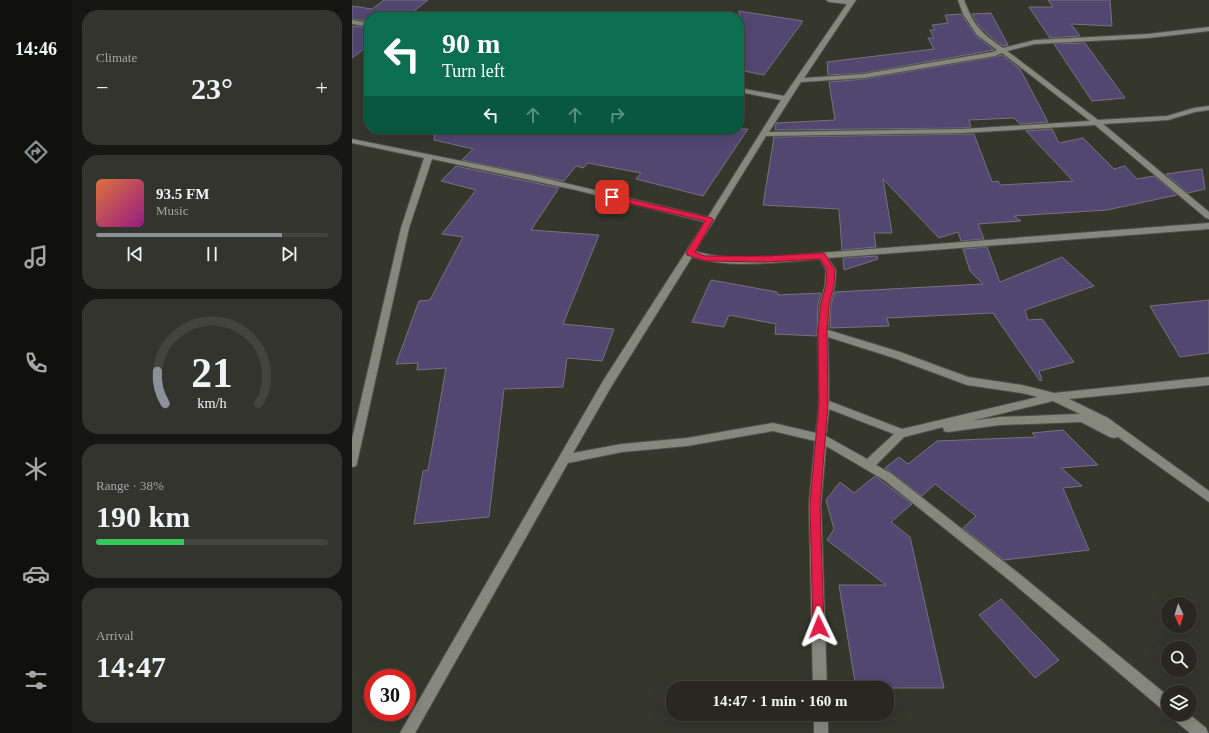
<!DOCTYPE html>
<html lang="en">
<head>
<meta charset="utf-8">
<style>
  :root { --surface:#282821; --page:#34342e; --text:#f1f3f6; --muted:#a5a6a5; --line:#44443f; --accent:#8c9099 }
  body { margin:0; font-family:"Times New Roman",serif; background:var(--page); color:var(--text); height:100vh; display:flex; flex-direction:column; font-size:15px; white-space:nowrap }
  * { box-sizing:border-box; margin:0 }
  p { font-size:13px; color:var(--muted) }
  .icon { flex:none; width:22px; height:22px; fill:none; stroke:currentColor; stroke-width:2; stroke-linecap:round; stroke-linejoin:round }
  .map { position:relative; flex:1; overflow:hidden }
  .side { display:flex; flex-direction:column; gap:10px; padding:10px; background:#161612; width:280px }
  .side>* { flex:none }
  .top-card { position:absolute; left:12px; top:12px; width:380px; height:122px; border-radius:16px; box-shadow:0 4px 16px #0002,0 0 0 1px var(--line); background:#0b6e4f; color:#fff; overflow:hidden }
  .needle { width:26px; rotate:176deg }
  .buttons { position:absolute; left:809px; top:597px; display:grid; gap:8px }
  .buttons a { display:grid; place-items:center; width:36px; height:36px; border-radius:50%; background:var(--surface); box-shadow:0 4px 16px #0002,0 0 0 1px var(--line); font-size:20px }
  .speed { position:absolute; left:12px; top:669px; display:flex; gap:8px; font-size:20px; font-weight:700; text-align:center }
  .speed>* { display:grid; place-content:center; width:52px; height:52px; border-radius:50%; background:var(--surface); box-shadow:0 4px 16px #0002,0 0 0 1px var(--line); line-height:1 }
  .speed .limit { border:6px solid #d22; background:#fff; color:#111 }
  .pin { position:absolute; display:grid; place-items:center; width:34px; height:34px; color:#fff; margin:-17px; border-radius:8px; box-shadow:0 2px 6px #0006 }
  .me { position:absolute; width:44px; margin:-22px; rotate:358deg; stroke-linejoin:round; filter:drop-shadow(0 0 3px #0008) }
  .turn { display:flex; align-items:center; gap:14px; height:84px; padding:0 12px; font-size:18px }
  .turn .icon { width:52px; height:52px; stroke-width:2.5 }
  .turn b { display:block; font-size:28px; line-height:34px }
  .lanes { display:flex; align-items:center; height:38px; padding:0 12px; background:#0003; justify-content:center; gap:20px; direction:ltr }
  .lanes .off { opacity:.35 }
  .big { font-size:30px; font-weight:700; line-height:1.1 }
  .side .tile { flex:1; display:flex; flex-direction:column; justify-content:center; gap:6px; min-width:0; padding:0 14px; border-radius:16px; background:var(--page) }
  .side .dial { align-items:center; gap:0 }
  .dial svg { height:104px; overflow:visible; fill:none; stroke:var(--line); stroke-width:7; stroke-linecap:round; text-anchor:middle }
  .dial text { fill:var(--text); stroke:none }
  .song { display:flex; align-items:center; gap:12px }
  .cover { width:48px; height:48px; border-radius:6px; background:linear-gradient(135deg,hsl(20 70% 55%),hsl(310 70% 35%)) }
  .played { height:4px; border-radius:2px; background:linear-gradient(90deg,var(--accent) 80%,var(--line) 80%) }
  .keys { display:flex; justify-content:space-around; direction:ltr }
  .heat { display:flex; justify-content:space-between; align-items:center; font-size:22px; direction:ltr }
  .charge { height:6px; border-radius:3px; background:linear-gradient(90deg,#34c759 38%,var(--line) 0) }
  .trip { position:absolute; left:314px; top:681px; width:228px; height:40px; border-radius:16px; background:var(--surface); box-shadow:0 4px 16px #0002,0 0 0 1px var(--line); font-weight:700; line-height:40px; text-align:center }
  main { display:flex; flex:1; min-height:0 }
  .tab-bar { display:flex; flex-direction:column; width:72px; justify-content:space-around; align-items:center; background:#10100d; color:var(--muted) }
  .tab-bar .icon { width:28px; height:28px }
  .tab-bar .current { color:var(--accent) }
  .tab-bar b { font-size:18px; color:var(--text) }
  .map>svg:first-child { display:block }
  .building { fill:#514771; stroke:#75737e }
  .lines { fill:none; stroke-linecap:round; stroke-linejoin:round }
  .street-casing { stroke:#50524a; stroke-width:2 }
  .street { fill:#86887d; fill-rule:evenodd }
  .route { fill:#e11d48; stroke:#92132f }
</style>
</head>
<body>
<main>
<nav class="tab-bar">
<b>14:46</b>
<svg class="icon current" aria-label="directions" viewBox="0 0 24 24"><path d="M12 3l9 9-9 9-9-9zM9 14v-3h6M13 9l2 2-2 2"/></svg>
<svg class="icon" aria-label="music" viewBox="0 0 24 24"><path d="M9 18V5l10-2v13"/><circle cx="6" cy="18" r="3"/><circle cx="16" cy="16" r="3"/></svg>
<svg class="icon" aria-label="phone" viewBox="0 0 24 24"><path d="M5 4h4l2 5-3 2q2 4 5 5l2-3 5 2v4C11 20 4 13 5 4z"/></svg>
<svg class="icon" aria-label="climate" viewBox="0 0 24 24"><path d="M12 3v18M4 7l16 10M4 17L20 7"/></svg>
<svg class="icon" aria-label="car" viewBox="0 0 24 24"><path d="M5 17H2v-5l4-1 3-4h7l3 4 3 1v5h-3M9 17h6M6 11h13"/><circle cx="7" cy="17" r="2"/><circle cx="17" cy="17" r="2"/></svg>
<svg class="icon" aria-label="filters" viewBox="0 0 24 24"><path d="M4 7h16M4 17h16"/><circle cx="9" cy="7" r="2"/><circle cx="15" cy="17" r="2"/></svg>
</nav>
<section class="side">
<div class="tile"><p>Climate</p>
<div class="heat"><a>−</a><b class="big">23°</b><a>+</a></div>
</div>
<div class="tile">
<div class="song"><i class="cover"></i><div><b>93.5 FM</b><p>Music</p></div></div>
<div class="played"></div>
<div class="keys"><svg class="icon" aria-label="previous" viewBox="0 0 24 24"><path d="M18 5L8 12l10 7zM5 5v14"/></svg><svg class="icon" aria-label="pause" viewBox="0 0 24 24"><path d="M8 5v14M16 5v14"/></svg><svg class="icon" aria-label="next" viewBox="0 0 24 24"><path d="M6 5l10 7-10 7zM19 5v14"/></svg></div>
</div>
<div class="tile dial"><svg viewBox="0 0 100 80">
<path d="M14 69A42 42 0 1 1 86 69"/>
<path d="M14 69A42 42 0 0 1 8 44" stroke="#8c9099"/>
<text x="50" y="56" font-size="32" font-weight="700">21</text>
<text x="50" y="72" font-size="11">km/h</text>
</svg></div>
<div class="tile"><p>Range · 38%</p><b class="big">190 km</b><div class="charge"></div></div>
<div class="tile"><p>Arrival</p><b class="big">14:47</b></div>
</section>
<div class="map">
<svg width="857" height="733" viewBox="0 0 857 733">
  <rect width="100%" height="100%" fill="#35362c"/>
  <!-- building -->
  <g class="building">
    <polygon points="32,0 76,0 54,17 17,17 17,21 0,19 0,6 20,9"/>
    <polygon points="696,0 758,0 760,26 719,24 728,36 698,38 677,7 701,7"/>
    <polygon points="387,11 451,21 412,75 387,70"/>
    <polygon points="639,13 656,45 651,46 638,36 628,27 620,14"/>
    <polygon points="609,14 624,36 642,50 512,73 476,75 475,62 582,49 576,38 582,38 578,30 583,30 580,25 596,23 593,15"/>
    <polygon points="0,26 17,28 17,45 0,58"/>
    <polygon points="733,43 773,98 740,101 702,44"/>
    <polygon points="650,55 668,69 696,122 668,124 662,118 617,120 619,127 611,128 423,130 424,123 483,120 477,82 512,79 643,57"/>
    <polygon points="83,129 396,129 351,196 284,179 289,173 236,163 231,168 224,166 212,181 110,160 121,149 82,140"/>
    <polygon points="700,129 707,143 731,138 762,169 773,166 785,179 802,176 825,195 755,210 662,216 669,221 626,224 632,239 609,241 606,232 587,238 531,179 540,233 522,233 524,247 490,250 487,209 411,205 422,137 622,134 640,182 646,181 648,185 721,181 674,131"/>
    <polygon points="104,166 207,188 179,230 247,235 211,324 262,329 250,361 215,358 211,387 152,389 137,517 62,524 71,471 76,470 94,368 65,370 66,363 44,364 67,301 78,300 111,237 90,234 124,190 89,181"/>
    <polygon points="850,169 853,189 836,193 814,174"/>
    <polygon points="635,247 648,282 710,257 742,286 673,310 676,320 690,319 722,362 687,371 690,380 688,381 641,313 535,318 537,326 478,328 479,304 483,292 631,284 618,271 611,249"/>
    <polygon points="525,256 526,259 492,270 491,258"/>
    <polygon points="359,280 425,292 426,295 469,293 466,304 465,336 423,334 424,324 377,315 372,327 340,322"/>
    <polygon points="857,300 857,353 828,357 798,306"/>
    <polygon points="711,430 746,465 709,468 730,486 711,488 737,550 652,560 611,528 624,516 583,484 570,496 533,468 547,457 556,464 585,441 684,437 680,433"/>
    <polygon points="523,476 560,504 539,522 558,537 592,688 504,688 487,585 534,585 475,540 482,529 474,500 488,482 502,493"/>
    <polygon points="649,599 707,660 683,678 627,615"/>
  </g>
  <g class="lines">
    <defs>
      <g id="street">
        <path d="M474 0H504L452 78 512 74 641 52 645 50 625 35 611 14 606 0H612C622 26 628 32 651 48L683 40 796 34 857 27V31L796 38 683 44 655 51 746 120 815 116 842 108 857 106V110L843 112 816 120 751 124 857 212V219L854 218 743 125 611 133 414 136 343 251C370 260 400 257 428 256L857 223V229L476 258 484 270 483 285 478 304 476 330 548 352 616 377 670 385 702 393 857 377V385L717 399 756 418 857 491V502L766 437 762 438 758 437 729 422 648 425 596 432 592 431 591 427 552 437 524 465 540 474 670 576 816 696V712L811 710 662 584 532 480 474 446 469 504 475 688H461L457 504 463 441 421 431 335 446 270 452 216 463 63 733H48L251 381 353 222 224 190 80 159 57 228 5 463 4 466 0 467V439L49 228 72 158 0 143V139L179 175 356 217 429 100 387 92V88L432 96 495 4 477 2ZM650 53 738 121 611 129 417 132 449 82 512 78 643 56ZM340 257C376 269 429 262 468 259L474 270 473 285 468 304 466 332 467 403 464 433 421 423 335 438 270 444 221 453 259 387ZM476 337 542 358 615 385 670 393 686 397 550 429 477 401ZM701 401 728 414 648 417 619 421ZM477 409 542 434 515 459 474 436Z"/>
        <polygon points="0,20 17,23 17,27 0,24"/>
        <rect x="462" y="714" width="14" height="19"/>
        <polygon points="819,714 837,714 854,728 856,733 838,733 821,719"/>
      </g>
    </defs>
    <!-- street casing -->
    <use href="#street" class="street-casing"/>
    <!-- street -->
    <use href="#street" class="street"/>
  </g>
  <!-- route -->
  <polygon class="route" points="258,195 260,195 360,218 361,220 343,252 353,256 414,256 470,253 473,254 483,270 482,285 477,304 475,332 476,403 468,504 472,627 471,630 467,632 463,630 461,627 458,504 467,403 466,332 469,304 474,285 475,270 468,259 414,262 353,261 335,255 334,253 353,221 258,199"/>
</svg>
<div class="buttons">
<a><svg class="needle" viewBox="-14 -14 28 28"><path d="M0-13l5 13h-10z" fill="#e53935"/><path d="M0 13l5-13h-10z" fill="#a5a6a5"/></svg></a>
<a><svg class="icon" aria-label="search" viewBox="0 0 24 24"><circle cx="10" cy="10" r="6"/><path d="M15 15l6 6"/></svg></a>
<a><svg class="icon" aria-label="layers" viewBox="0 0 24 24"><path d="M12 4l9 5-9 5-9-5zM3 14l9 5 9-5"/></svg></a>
</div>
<div class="speed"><div class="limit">30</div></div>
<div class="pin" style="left:260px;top:197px;background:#d93025"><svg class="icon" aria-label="arrive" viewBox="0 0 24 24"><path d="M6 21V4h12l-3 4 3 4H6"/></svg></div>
<svg class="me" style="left:467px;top:627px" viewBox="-20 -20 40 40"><path d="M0-17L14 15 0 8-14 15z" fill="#e11d48" stroke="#fff" stroke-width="4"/></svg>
<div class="trip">14:47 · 1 min · 160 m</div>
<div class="top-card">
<div class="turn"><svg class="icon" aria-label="left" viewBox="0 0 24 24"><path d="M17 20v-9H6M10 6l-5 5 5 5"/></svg><div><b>90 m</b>Turn left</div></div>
<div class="lanes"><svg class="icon" aria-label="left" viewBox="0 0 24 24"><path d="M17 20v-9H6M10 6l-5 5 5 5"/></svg><svg class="icon off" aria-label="ahead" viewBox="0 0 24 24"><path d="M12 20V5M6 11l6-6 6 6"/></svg><svg class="icon off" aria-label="ahead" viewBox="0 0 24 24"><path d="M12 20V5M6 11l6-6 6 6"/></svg><svg class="icon off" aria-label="right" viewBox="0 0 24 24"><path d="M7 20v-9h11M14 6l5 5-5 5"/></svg></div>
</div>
</div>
</main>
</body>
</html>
